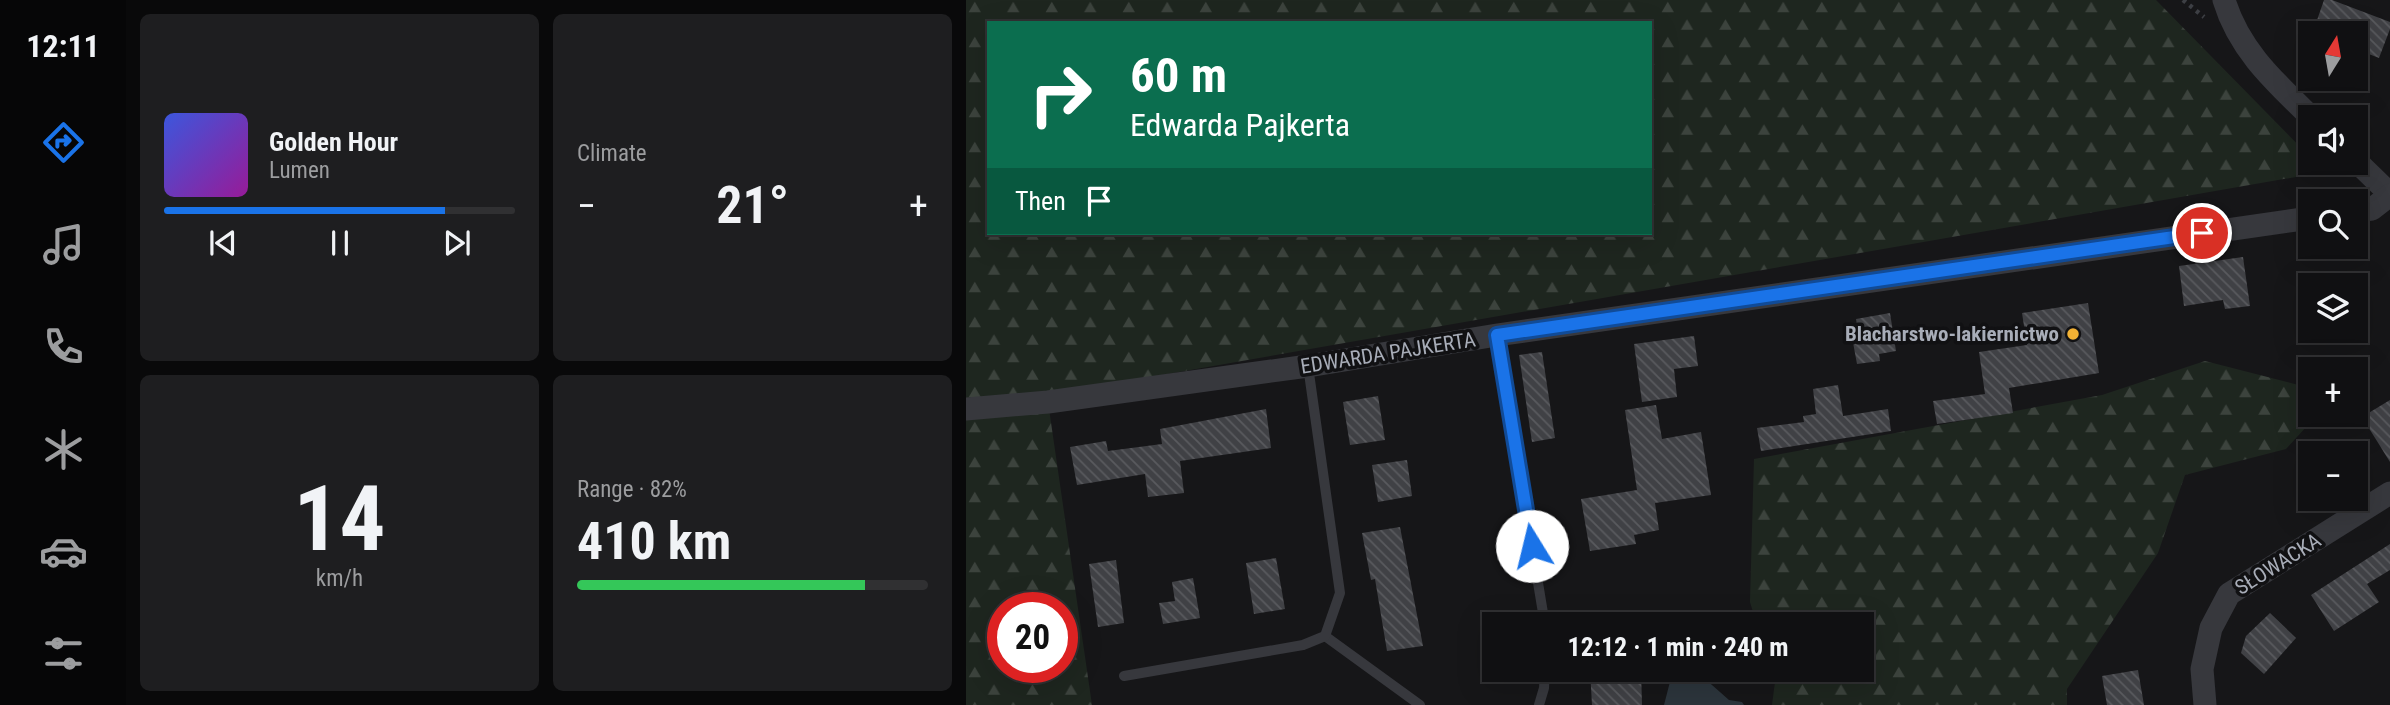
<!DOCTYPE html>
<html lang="en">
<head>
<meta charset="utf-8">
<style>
  :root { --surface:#101012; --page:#1e1e20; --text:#f1f3f6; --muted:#9c9d9f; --line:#303032; --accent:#1a73e8 }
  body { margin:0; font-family:"Roboto Condensed",sans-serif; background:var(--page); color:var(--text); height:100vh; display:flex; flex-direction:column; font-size:26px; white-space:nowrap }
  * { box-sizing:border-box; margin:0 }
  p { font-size:23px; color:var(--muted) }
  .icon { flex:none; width:38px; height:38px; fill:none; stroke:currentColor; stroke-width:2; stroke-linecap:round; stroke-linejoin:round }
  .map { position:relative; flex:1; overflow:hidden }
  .sheet { display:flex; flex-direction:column; gap:14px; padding:14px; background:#09090a; width:840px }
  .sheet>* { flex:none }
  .hud { position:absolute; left:21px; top:21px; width:665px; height:214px; border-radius:0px; box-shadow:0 7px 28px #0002,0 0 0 2px var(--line); background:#0b6e4f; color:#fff; overflow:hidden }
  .needle { width:46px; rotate:11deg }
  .buttons { position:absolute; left:1332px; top:21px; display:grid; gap:14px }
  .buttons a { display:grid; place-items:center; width:70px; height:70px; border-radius:0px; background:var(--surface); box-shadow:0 7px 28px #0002,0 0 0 2px var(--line); font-size:35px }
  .speed { position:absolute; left:21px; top:592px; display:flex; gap:14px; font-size:35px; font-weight:700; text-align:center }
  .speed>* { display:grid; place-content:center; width:91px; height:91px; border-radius:50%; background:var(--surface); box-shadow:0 7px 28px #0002,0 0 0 2px var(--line); line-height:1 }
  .speed .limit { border:10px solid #d22; background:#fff; color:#111 }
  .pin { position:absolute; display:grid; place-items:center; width:60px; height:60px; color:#fff; margin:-30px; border:4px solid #fff; border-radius:50%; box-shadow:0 2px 7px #0007 }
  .me { position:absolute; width:77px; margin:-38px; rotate:351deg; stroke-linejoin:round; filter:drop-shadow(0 0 5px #0008) }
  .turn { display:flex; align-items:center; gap:24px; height:147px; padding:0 28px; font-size:32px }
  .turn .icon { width:91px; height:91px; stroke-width:2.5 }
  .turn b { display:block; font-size:49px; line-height:60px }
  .then { display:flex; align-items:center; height:66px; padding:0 28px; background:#0003; gap:14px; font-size:26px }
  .big { font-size:52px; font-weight:700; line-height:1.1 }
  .sheet .tile { flex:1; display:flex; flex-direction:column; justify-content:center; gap:10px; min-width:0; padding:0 24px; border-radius:10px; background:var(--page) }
  .sheet .dial { align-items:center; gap:0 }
  .dial b { font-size:91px; line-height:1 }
  .song { display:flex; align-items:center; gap:21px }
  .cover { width:84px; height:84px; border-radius:10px; background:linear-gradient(135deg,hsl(230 70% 55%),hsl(300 70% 35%)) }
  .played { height:7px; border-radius:4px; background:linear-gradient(90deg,var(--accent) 80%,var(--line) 80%) }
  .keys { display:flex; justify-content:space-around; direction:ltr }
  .heat { display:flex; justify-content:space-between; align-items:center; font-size:38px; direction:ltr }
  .charge { height:10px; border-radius:5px; background:linear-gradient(90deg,#34c759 82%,var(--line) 0) }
  .sheet .tiles { flex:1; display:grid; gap:14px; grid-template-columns:repeat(2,1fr) }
  .trip { position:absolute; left:516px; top:612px; width:392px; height:70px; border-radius:0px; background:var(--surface); box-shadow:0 7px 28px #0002,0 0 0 2px var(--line); font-weight:700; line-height:70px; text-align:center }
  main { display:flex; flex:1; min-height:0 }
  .tabs { display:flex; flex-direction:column; width:126px; justify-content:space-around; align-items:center; background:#060607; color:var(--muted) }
  .tabs .icon { width:49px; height:49px }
  .tabs .on { color:var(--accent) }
  .tabs b { font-size:32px; color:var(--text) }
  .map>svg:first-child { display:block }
  .forest { fill:url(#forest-firs); fill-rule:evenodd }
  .water { fill:#2c353c }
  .building { fill:url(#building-back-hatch) }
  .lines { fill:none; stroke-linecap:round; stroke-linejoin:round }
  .path { stroke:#3d3f44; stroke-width:4.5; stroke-dasharray:3.5 5; stroke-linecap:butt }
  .service { stroke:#37383d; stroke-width:10 }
  .minor { stroke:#37383d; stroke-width:23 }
  .route-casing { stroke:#114b97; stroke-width:18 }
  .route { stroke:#1a73e8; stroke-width:12 }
  .poi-dot { fill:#f2b134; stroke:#111113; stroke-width:2.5 }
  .labels { text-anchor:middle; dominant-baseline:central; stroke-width:7; stroke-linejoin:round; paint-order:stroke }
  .poi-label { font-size:21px; font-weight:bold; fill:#a8adb8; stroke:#111113; text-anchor:end }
  .street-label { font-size:21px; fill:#a8adb8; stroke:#111113 }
</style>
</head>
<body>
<main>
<nav class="tabs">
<b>12:11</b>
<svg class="icon on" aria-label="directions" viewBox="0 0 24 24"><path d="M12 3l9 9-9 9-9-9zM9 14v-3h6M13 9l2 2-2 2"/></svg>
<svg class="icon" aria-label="music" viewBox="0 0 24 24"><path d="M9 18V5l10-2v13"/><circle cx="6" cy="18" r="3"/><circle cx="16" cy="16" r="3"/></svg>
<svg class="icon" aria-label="phone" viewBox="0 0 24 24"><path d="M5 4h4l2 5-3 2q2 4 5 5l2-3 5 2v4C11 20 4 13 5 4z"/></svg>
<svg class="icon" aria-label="climate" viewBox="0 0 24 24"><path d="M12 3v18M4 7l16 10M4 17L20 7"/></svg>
<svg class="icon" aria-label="car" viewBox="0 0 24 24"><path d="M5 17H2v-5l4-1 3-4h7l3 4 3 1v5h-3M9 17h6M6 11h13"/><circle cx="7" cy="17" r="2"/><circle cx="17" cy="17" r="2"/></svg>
<svg class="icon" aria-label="filters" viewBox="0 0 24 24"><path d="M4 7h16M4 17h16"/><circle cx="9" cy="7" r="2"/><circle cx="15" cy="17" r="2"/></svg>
</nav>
<section class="sheet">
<div class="tiles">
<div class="tile">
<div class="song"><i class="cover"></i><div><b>Golden Hour</b><p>Lumen</p></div></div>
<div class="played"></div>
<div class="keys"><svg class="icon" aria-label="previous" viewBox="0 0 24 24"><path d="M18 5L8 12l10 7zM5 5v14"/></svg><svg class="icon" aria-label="pause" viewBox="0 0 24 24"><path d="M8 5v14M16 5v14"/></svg><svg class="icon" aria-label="next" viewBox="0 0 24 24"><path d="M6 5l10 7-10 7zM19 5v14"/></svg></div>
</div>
<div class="tile"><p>Climate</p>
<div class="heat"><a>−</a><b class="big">21°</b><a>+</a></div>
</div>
<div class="tile dial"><b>14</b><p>km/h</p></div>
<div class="tile"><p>Range · 82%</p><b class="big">410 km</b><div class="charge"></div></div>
</div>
</section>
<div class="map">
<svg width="1424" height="705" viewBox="0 0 1424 705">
  <defs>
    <pattern id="forest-firs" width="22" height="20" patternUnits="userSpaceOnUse" patternTransform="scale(1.75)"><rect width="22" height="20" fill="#1e261f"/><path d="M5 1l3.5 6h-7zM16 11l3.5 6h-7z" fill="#3c433d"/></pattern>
    <pattern id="building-back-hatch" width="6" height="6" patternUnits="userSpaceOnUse" patternTransform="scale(1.75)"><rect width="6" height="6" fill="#404145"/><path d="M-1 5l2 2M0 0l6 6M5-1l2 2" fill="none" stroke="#595a5e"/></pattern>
  </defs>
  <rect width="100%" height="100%" fill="#161618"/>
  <!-- forest -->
  <g class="forest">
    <path d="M0 0H1190L1344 157V163H1349L1358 172 81 395 126 705H0ZM23 23H684V233H23ZM37 607H96V667H37Z"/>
    <polygon points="1239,361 1344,388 1344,415 1351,415 1320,449 1219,475 1192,553 1101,689 1101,705 806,705 809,682 806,670 896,670 896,625 791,625 784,602 788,459 1136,395"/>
  </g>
  <!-- water -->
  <polygon class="water" points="707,670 729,670 763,700 776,702 778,705 698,705"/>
  <!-- building -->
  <g class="building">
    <polygon points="1358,0 1366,0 1424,22 1424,29 1413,58 1390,49 1390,33 1367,33 1349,26"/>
    <polygon points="1277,257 1284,306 1259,309 1257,300 1218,306 1213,266"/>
    <polygon points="1122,303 1133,373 1043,388 1047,413 971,424 967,401 1019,394 1013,352 1061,345 1056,313"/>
    <polygon points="924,313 930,351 913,354 914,361 891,364 886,337 893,336 890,319"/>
    <polygon points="728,336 732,366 708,369 711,397 676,402 668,344"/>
    <polygon points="576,352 589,438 566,442 553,355"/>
    <polygon points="872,385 877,416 922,409 925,431 795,451 791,428 838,422 837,416 850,414 847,389"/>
    <polygon points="412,396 419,440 384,445 377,402"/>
    <polygon points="1424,400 1424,462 1396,417"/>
    <polygon points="690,405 696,439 735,432 745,495 689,503 693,530 668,535 670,544 624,551 615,499 671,490 659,410"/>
    <polygon points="300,409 305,448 214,461 218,493 182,497 179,474 111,485 104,447 140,441 142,451 196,444 194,429"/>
    <polygon points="441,460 446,496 412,502 406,465"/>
    <polygon points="434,527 457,646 421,651 409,579 405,580 396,533"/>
    <polygon points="1424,544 1424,570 1401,584 1413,602 1368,631 1345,595"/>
    <polygon points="310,558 319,609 288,614 280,563"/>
    <polygon points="150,560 158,623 132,627 123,564"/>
    <polygon points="227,578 234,618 197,624 193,603 209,601 206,582"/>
    <polygon points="1304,613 1330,638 1298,674 1275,653 1280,636"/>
    <polygon points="624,670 675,670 676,705 626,705"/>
    <polygon points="1172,670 1178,705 1141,705 1136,676"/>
  </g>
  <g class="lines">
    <!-- path -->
    <polyline class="path" points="1217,0 1238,17"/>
    <!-- service -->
    <g class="service">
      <polyline points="531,335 579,625"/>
      <polyline points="675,625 680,624"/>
      <polyline points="359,636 454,705"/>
      <polyline points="158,676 337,645 359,636 374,593 342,366"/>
      <polyline points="573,705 578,688 579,670"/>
    </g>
    <!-- minor -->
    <g class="minor">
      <path d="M1258 0C1273 50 1309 82 1345 117"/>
      <polyline points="1390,161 1424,194"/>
      <polyline points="1390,211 1406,209 1424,195"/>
      <polyline points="0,409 82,402 342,366 531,335 1344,218"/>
      <polyline points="1239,705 1236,669 1245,628 1263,594 1424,493"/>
    </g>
  </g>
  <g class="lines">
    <defs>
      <polyline id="route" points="566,546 531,335 1236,233"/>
    </defs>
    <!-- route casing -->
    <use href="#route" class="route-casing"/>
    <!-- route -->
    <use href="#route" class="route"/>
  </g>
  <!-- markers -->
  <circle class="poi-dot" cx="1107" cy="334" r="7"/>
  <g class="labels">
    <!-- poi labels -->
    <g class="poi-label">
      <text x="1093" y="334">Blacharstwo-lakiernictwo</text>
    </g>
    <!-- street labels -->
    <g class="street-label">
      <text transform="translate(422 353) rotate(-9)">EDWARDA PAJKERTA</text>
      <text transform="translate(1312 564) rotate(-32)">SŁOWACKA</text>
    </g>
  </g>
</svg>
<div class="buttons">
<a><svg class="needle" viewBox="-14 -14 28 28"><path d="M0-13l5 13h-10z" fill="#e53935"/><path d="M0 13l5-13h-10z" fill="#9c9d9f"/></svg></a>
<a><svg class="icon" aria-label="sound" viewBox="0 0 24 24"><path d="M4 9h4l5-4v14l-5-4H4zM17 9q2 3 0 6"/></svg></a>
<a><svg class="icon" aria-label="search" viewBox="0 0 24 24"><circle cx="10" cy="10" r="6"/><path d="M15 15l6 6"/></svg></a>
<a><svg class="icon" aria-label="layers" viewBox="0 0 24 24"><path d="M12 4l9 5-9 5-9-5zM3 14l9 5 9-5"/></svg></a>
<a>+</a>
<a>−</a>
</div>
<div class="speed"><div class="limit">20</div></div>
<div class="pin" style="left:1236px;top:233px;background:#d93025"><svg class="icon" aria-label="arrive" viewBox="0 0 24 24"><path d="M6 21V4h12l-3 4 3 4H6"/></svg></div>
<svg class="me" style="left:566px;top:546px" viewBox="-20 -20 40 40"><circle r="19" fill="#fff"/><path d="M0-13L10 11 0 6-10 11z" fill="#1a73e8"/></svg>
<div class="trip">12:12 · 1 min · 240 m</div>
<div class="hud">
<div class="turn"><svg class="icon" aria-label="right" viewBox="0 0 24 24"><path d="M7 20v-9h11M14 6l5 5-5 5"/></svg><div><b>60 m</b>Edwarda Pajkerta</div></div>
<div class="then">Then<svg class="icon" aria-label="arrive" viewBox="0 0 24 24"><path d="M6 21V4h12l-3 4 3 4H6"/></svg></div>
</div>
</div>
</main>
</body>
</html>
